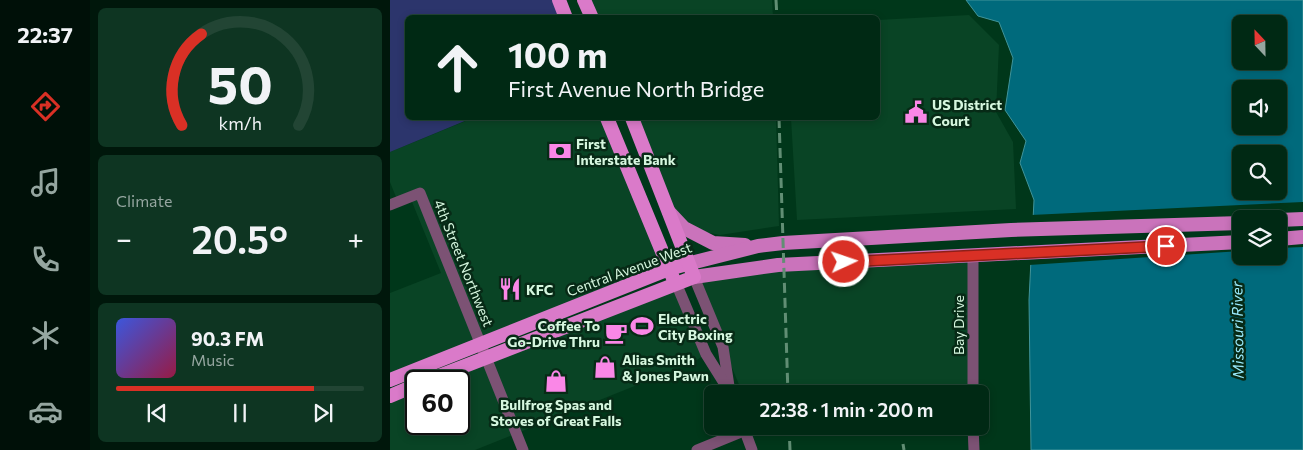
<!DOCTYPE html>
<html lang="en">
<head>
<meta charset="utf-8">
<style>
  :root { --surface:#002914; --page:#0e3522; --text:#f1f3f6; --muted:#95a6a0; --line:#224534; --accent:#d93025 }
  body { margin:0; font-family:Commissioner,sans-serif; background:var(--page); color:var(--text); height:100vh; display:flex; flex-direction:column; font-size:19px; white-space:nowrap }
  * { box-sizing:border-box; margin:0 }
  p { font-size:16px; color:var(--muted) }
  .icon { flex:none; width:28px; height:28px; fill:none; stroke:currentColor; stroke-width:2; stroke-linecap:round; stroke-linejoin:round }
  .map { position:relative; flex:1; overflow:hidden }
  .side { display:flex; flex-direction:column; gap:8px; padding:8px; background:#00170b; width:300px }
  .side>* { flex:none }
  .banner { position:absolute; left:15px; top:15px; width:475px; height:105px; border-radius:8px; box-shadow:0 2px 8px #0003,0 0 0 1px var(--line); background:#002914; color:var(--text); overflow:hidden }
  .needle { width:32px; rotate:338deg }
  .controls { position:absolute; left:842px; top:15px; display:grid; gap:10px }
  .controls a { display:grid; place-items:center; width:55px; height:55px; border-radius:8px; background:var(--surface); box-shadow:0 2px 8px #0003,0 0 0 1px var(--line); font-size:25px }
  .speed { position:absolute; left:15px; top:370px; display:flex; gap:10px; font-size:25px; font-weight:700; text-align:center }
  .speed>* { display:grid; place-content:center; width:65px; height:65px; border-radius:50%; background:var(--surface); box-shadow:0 2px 8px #0003,0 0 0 1px var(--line); line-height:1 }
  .speed .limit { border:2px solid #111; border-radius:8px; background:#fff; color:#111 }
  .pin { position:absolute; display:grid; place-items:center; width:42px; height:42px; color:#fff; margin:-21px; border:2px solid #fff; border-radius:50%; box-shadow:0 1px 5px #0007 }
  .me { position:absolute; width:55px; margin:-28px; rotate:87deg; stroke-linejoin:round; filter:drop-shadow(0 0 4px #0008) }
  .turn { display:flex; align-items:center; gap:18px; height:105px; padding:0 20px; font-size:22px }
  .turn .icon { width:65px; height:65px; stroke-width:2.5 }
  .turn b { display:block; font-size:35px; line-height:42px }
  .big { font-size:38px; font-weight:600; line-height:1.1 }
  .side .card { flex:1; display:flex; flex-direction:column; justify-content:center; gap:8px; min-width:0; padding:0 18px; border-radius:8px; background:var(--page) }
  .side .dial { align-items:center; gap:0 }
  .dial svg { height:130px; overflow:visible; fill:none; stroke:var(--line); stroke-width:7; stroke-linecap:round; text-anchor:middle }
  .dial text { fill:var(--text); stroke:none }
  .song { display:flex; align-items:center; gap:15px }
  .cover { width:60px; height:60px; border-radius:8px; background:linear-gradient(135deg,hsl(230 70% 55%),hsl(340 70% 35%)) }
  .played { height:5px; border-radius:2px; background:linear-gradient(90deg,var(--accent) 80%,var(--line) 80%) }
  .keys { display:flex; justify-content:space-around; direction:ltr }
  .heat { display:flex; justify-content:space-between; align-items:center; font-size:28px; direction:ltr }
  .trip { position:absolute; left:314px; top:385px; width:285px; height:50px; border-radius:8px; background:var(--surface); box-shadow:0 2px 8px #0003,0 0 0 1px var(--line); font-weight:600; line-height:50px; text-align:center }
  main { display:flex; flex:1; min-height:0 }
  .menu { display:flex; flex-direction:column; width:90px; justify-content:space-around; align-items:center; background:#001008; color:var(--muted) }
  .menu .icon { width:35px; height:35px }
  .menu .current { color:var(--accent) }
  .menu b { font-size:22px; color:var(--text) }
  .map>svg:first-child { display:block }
  .built { fill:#094425 }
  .green { fill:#2c356c }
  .water { fill:#006a7c; stroke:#40949a; fill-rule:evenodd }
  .pier { fill:#00371a }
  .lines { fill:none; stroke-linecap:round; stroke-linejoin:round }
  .minor { stroke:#7c5274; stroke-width:11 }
  .primary { stroke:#ca73bb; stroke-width:14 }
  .trunk { stroke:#da7ac9; stroke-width:14 }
  .rail { stroke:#618e74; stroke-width:3; stroke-dasharray:10 5; stroke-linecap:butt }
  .route-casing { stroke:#8d1f18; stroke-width:12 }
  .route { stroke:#d93025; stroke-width:9 }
  .labels { text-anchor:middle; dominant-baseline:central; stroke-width:5; stroke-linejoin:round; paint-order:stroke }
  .poi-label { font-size:14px; font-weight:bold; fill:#d6f7df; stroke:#072a16; text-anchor:start }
  .street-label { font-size:14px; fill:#d6f7df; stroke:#072a16 }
  .water-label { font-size:15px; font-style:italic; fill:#99e9fb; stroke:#072a16 }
</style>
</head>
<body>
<main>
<nav class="menu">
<b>22:37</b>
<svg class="icon current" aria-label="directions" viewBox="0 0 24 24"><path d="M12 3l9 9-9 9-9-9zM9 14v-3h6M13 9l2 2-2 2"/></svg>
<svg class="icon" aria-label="music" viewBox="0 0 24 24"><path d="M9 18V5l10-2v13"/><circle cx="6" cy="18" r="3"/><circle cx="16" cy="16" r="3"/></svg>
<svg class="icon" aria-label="phone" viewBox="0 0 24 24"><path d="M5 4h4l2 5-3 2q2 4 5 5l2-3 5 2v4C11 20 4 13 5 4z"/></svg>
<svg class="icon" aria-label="climate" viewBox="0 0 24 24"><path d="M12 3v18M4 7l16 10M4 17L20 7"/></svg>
<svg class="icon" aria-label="car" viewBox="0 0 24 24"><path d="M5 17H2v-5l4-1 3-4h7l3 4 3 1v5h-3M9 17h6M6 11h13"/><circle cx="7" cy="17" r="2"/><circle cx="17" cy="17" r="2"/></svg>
</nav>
<section class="side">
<div class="card dial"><svg viewBox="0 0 100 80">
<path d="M14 69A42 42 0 1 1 86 69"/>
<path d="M14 69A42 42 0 0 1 26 13" stroke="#d93025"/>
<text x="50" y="56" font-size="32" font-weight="700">50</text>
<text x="50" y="72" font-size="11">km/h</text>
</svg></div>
<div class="card"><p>Climate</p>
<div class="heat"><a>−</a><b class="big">20.5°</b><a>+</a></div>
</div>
<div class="card">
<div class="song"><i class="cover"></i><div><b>90.3 FM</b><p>Music</p></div></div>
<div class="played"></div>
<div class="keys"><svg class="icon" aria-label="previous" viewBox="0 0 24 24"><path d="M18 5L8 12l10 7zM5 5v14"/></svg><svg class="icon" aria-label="pause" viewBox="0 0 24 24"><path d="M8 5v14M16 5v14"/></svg><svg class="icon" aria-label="next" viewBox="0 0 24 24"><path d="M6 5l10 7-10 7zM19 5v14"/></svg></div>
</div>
</section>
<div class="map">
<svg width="913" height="450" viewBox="0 0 913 450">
  <rect width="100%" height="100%" fill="#00371a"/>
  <!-- built -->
  <g class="built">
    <polygon points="194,0 382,0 383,17 201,17"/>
    <polygon points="579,15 609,45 606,112 623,142 626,209 407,220 401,118 488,118 488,20"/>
    <polygon points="83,118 217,118 279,269 0,380 0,293 51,273 20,197 8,202 0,182 0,152"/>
    <polygon points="242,118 386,118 389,226 330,235 294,228 277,210"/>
    <polygon points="583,256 583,394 353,394 304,277"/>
    <polygon points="286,283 316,354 302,363 85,450 0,450 0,396 26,386 26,424 69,424 69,381 37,381"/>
  </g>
  <!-- green -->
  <polygon class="green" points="0,0 169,0 176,17 18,18 18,118 82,118 0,152"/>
  <!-- water -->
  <path class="water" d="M576 0H913V450H641L639 300 644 200 630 163 636 141 615 110 623 58 609 22 588 16ZM851 24H889V61H851ZM851 89H889V126H851ZM851 154H889V191H851ZM851 219H889V256H851Z"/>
  <!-- pier -->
  <polygon class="pier" points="913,202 913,247 889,248 889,219 851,219 851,251 639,265 641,215"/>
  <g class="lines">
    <!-- minor -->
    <g class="minor">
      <polyline points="0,205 30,193 133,450"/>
      <polyline points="304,277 333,347 339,386"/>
      <polyline points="286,283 316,354 341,394"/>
      <polyline points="583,394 583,256"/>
      <polyline points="353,426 362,450"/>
      <polyline points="583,426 584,450"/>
      <polyline points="307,450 366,426"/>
    </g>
    <!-- primary -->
    <g class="primary">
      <polyline points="279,212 294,228 323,243 355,245"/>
      <polyline points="889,220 913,219"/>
      <polyline points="889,239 913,237"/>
      <polyline points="297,264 368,246 393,243 621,230 851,223"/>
      <polyline points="304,277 388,265 851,242"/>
    </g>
    <!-- trunk -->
    <g class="trunk">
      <polyline points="169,0 176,18"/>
      <polyline points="194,0 202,18"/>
      <polyline points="217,118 283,278"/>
      <polyline points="0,380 279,269 297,264"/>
      <polyline points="36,381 304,277 242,118"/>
      <polyline points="0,396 26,385"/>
    </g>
    <!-- rail -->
    <g class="rail">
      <polyline points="386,0 387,18"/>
      <polyline points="389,118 398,394"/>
      <polyline points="399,426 400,450"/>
      <polyline points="513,444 514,450"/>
    </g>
  </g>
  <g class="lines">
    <defs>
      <polyline id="route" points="454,262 776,246"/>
    </defs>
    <!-- route casing -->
    <use href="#route" class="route-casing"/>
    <!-- route -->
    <use href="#route" class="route"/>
  </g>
  <!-- icons -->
  <defs>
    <symbol id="civic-bare" viewBox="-9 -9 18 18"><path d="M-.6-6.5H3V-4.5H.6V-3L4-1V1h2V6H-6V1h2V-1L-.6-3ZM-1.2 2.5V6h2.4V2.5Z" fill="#fa87e7" stroke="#072a16" stroke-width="2.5" paint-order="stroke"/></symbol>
    <symbol id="bank-bare" viewBox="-9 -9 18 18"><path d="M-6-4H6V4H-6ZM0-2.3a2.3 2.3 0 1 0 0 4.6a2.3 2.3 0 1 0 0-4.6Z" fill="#fa87e7" stroke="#072a16" stroke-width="2.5" paint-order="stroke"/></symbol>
    <symbol id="restaurant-bare" viewBox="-9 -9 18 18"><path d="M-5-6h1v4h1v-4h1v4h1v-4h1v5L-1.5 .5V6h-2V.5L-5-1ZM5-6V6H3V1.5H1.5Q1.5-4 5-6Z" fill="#fa87e7" stroke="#072a16" stroke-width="2.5" paint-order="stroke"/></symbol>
    <symbol id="stadium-bare" viewBox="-9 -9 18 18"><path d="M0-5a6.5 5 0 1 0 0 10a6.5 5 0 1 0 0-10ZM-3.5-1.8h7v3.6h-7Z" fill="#fa87e7" stroke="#072a16" stroke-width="2.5" paint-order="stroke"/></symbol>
    <symbol id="cafe-bare" viewBox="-9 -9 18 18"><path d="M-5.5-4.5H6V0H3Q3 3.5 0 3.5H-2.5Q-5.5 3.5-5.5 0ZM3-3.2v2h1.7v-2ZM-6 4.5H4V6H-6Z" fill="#fa87e7" stroke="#072a16" stroke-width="2.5" paint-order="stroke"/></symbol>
    <symbol id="shop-bare" viewBox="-9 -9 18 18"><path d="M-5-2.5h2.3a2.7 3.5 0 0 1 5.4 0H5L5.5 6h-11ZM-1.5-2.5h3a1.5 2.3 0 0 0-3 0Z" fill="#fa87e7" stroke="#072a16" stroke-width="2.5" paint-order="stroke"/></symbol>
  </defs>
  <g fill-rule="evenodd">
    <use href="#civic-bare" x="510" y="96" width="32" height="32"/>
    <use href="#bank-bare" x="154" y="135" width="32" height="32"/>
    <use href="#restaurant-bare" x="104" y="273" width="32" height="32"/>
    <use href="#stadium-bare" x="236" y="310" width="32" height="32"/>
    <use href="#cafe-bare" x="210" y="317" width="32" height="32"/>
    <use href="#shop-bare" x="199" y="351" width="32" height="32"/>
    <use href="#shop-bare" x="150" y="365" width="32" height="32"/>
  </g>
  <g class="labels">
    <!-- poi labels -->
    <g class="poi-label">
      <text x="542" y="104">US District<tspan x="542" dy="16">Court</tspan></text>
      <text x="186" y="143">First<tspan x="186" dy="16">Interstate Bank</tspan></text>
      <text x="136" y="289">KFC</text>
      <text x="268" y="318">Electric<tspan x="268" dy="16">City Boxing</tspan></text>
      <text x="210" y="325" text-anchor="end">Coffee To<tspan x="210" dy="16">Go-Drive Thru</tspan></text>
      <text x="232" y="359">Alias Smith<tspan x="232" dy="16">&amp; Jones Pawn</tspan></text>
      <text x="166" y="404" text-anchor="middle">Bullfrog Spas and<tspan x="166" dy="16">Stoves of Great Falls</tspan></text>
    </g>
    <!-- street labels -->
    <g class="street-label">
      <text transform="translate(74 263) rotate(68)">4th Street Northwest</text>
      <text transform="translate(239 269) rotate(-20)">Central Avenue West</text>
      <text transform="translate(568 325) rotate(-90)">Bay Drive</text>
    </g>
    <!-- water labels -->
    <g class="water-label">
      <text transform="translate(847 330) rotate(-91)">Missouri River</text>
    </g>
  </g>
</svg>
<div class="controls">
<a><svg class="needle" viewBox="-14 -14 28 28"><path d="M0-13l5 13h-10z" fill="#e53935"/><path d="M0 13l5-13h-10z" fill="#95a6a0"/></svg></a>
<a><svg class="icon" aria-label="sound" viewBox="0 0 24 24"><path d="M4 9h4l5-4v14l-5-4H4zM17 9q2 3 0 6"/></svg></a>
<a><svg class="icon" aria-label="search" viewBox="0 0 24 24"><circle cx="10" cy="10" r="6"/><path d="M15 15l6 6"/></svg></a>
<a><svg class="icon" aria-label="layers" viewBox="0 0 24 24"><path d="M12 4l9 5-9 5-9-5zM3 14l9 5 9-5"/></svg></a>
</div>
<div class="speed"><div class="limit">60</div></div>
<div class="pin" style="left:776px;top:246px;background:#d93025"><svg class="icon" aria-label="arrive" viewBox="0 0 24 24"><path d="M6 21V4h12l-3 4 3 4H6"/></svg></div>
<svg class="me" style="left:454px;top:262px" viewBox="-20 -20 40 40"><circle r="17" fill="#d93025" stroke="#fff" stroke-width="3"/><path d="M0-11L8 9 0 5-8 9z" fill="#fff"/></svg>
<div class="trip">22:38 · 1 min · 200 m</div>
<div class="banner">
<div class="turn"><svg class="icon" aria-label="ahead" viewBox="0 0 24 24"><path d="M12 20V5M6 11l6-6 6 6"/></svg><div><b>100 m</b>First Avenue North Bridge</div></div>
</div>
</div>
</main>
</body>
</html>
